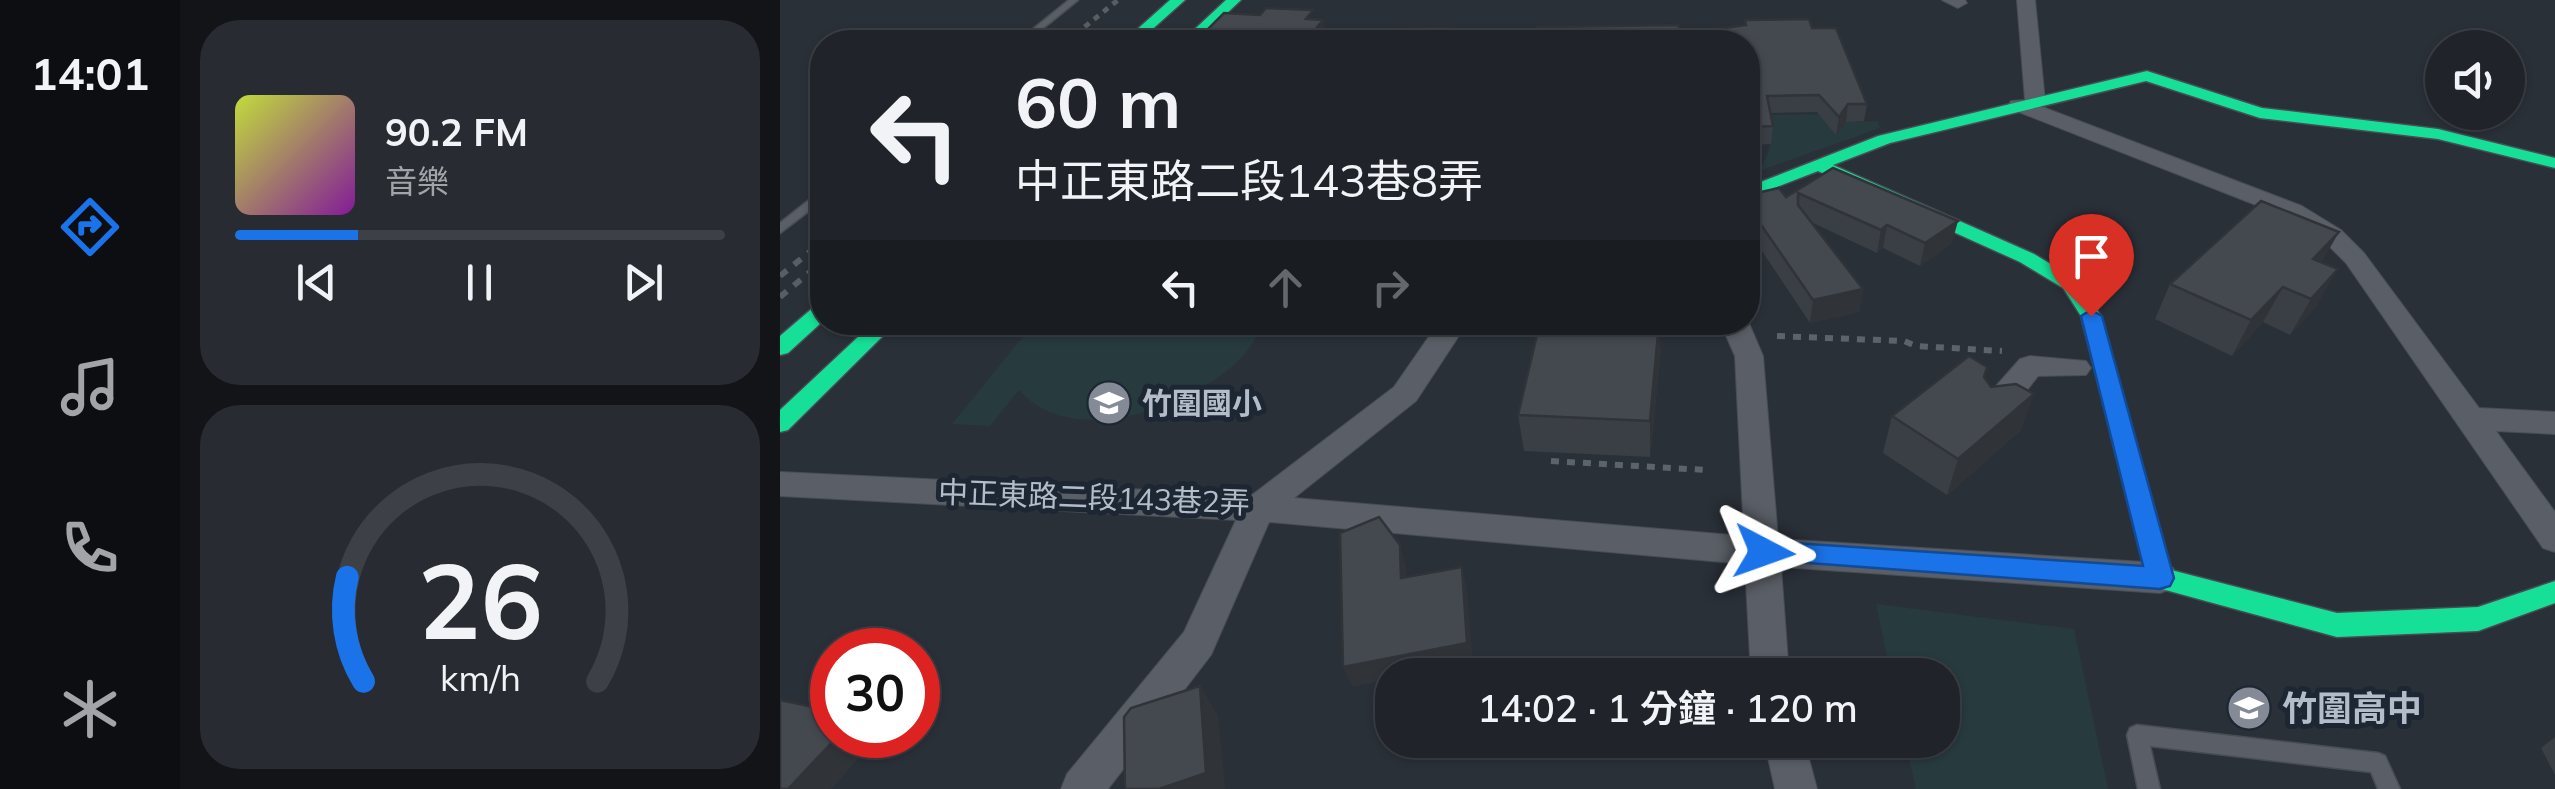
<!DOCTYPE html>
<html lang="zh-TW">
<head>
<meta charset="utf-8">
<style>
  :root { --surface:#20242a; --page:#282c32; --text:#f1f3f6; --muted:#a2a4a8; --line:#3d4147; --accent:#1a73e8 }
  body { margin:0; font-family:Mulish,"Noto Sans TC",sans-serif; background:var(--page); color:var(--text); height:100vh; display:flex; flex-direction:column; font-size:38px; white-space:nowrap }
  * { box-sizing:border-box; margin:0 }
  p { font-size:32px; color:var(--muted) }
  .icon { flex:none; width:55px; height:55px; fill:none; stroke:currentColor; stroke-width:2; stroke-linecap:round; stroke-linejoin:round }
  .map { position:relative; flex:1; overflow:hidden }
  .sheet { display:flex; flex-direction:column; gap:20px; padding:20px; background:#121417; width:600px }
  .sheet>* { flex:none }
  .top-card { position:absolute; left:30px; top:30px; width:950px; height:305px; border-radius:40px; box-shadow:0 2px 8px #0004,0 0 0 2px var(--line); background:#20242a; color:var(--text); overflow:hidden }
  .controls { position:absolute; left:1645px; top:30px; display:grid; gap:20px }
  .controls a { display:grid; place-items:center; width:100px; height:100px; border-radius:50%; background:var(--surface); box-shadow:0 2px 8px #0004,0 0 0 2px var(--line); font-size:50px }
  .speed { position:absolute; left:30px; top:628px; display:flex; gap:20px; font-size:50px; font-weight:700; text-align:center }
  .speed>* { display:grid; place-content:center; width:130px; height:130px; border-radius:50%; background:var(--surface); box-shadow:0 2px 8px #0004,0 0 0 2px var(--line); line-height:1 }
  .speed .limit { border:15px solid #d22; background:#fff; color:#111 }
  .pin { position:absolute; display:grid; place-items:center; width:85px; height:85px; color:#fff; margin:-102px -42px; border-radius:50% 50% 50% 0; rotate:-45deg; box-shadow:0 0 10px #0007 }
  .pin .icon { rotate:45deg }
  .me { position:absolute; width:110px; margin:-55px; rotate:94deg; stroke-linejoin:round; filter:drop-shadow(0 0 8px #0008) }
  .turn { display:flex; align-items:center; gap:35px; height:210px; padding:0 40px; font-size:45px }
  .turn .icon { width:130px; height:130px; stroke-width:2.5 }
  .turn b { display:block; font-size:70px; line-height:85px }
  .lanes { display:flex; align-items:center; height:95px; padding:0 40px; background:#0003; justify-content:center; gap:50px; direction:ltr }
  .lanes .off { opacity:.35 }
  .sheet .card { flex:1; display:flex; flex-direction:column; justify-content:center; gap:15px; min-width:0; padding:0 35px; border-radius:40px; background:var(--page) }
  .sheet .dial { align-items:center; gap:0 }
  .dial svg { height:260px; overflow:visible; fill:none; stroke:var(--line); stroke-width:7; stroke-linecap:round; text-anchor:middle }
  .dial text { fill:var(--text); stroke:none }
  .song { display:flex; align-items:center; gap:30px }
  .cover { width:120px; height:120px; border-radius:15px; background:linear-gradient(135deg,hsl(70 70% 55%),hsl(290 70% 35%)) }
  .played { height:10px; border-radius:5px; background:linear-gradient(90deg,var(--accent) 25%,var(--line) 25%) }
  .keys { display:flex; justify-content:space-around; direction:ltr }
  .trip { position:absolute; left:595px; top:658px; width:585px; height:100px; border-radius:40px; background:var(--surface); box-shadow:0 2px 8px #0004,0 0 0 2px var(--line); font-weight:600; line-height:100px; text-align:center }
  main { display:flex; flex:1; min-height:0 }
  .tabs { display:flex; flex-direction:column; width:180px; justify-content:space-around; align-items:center; background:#0d0e11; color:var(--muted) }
  .tabs .icon { width:70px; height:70px }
  .tabs .active { color:var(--accent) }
  .tabs b { font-size:45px; color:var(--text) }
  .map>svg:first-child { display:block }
  .green { fill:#273a3e }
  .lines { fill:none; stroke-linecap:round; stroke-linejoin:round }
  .lane-casing { stroke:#484c53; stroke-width:3 }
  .street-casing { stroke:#484c53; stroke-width:2 }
  .fast-casing { stroke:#484c53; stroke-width:3 }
  .path { stroke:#5d636a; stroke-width:6; stroke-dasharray:8 8; stroke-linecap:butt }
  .lane { fill:#5a5e66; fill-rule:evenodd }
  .street { fill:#5a5e66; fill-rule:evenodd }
  .fast { fill:#16e098; fill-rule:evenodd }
  .rail-far1 { stroke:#595d64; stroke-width:5; stroke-dasharray:6 6; stroke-linecap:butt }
  .rail { stroke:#595d64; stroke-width:6; stroke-dasharray:9 9; stroke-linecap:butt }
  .wall { fill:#3a3f45 }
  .shaded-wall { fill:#303338 }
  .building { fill:#444950; stroke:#303338; stroke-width:2.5 }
  .route { fill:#1a73e8; stroke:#114b97; stroke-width:2.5 }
  .labels { text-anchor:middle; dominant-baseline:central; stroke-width:10; stroke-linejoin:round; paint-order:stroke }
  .poi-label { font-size:30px; font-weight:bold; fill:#b4bcc9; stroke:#1d2633; text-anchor:start }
  .street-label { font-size:30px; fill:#b4bcc9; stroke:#1d2633 }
  .near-poi-label { font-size:35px; font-weight:bold; fill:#b4bcc9; stroke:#1d2633; text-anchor:start }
</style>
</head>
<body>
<main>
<nav class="tabs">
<b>14:01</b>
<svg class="icon active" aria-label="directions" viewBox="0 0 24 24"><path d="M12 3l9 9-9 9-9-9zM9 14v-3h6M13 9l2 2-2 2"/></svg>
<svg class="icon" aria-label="music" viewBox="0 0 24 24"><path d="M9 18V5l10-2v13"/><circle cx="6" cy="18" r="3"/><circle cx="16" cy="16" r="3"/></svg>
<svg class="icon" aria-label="phone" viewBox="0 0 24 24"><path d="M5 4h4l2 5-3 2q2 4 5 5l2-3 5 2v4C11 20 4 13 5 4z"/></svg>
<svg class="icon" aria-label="climate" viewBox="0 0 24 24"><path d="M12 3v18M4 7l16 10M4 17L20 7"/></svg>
</nav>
<section class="sheet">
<div class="card">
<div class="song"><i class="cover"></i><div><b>90.2 FM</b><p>音樂</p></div></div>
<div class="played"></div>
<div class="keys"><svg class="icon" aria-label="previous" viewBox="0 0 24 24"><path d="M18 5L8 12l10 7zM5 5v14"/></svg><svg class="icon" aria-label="pause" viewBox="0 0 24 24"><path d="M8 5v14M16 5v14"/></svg><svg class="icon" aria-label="next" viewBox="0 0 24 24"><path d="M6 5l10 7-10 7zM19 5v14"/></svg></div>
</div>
<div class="card dial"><svg viewBox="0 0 100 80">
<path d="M14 69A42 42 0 1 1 86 69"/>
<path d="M14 69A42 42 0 0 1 9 37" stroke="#1a73e8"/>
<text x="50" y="56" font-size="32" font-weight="700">26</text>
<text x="50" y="72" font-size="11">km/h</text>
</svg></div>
</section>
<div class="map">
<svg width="1775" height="789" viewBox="0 0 1775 789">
  <rect width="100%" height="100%" fill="#2a3038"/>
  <!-- green -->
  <g class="green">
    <polygon points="1043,114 1063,126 1065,122 1098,121 1100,128 968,175 968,168 983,165 991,144 992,115"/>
    <path d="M254 323V322L484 323C477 336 469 351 458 361 408 409 292 450 239 390L210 426 172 424Z"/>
    <polygon points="1096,604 1294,629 1328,789 1136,789 1125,740 1162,740 1162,675 1111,675"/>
  </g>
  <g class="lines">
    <defs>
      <g id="lane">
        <polygon points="289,0 298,0 246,42 237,42"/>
        <polygon points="38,193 42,193 42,201 0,233 0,223"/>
        <polygon points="674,322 728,322 735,327 728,332 681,326"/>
        <polygon points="1357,725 1598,753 1605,756 1620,789 1598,789 1591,772 1370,746 1380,789 1358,789 1347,735 1350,728"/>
      </g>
      <g id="street">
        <polygon points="1162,0 1185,0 1187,3 1178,8"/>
        <polygon points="1237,0 1255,0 1265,101 1260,106 1522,206 1561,230 1584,253 1699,408 1775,412 1775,434 1716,431 1775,512 1775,552 1763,548 1566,263 1543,240 1504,216 1231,109 1228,105 1231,101 1245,100"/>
        <polygon points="768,30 777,36 775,40 557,42 586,32"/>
        <polygon points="968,321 983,356 998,539 1380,563 1393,568 1398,578 1393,588 1380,593 1001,567 1009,675 971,675 965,564 489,522 431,655 328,789 281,789 287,774 404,632 456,520 0,496 0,472 472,495 614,387 659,322 688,322 636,401 514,498 964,536 955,356 940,322"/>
        <path d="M1250 356 1306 361 1311 368 1306 375 1258 376C1242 395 1227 427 1200 420L1196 412 1200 404 1240 359Z"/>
        <polygon points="984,740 1024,740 1037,789 995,789"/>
      </g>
      <g id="fast">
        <polygon points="390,0 405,0 358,42 343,42"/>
        <polygon points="446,0 461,0 416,42 401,42"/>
        <polygon points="1367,71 1482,108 1658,129 1775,158 1775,168 1658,139 1480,118 1366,81 1110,143 1053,165 1254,254 1297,280 1321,316 1391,570 1557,613 1698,607 1775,581 1775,603 1698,631 1557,637 1371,586 1301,316 1283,288 1240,262 1038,171 968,198 968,187 1098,136"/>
        <polygon points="42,304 42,322 8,353 0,355 0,336 35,306"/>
        <polygon points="94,322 117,322 8,430 0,432 0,410"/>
      </g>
    </defs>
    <!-- lane casing -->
    <use href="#lane" class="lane-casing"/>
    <!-- street casing -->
    <use href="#street" class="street-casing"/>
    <!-- fast casing -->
    <use href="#fast" class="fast-casing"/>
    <!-- path -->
    <g class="path">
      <polyline points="997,336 1124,341 1136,346 1222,351"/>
      <polyline points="771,461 926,470"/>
    </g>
    <!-- lane -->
    <use href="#lane" class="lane"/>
    <!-- street -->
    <use href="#street" class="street"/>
    <!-- fast -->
    <use href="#fast" class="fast"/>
    <!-- rail-far1 -->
    <polyline class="rail-far1" points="286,42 338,0"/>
    <!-- rail -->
    <g class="rail">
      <polyline points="0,276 42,242"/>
      <polyline points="0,297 42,262"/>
    </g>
  </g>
  <!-- wall -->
  <g class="wall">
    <polygon points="965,20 1032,28 1087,104 1084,121 1066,122 1056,135 1037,112 990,113 993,126 991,144 968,145 968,42"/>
    <polygon points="1053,168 1172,243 1140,266 1103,248 1097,253 1031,222 1083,289 1079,312 1030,323 968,230 968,195 1006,197"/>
    <polygon points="1542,262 1537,305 1510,335 1483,322 1452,356 1375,319 1390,284"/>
    <polygon points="881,349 870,457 744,451 738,415"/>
    <polygon points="1204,378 1241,430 1167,495 1103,453 1112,416"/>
    <polygon points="1775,737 1775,775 1761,748"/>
  </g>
  <!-- shaded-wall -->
  <g class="shaded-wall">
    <polygon points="543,20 547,36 534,31"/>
    <polygon points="669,28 671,42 665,42"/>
    <polygon points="1068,104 1066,122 1056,135 1059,117"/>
    <polygon points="1178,221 1172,243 1140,266 1145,243"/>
    <polygon points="1107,225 1103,248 1097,253 1101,230"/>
    <polygon points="1559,232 1539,267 1514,294 1533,259"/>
    <polygon points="1558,269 1537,305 1510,335 1531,299"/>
    <polygon points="1503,287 1483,322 1452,356 1471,320"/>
    <polygon points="1083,289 1079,312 1030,323 1033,300"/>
    <polygon points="879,322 881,349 870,457 870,421"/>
    <polygon points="1254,394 1241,430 1167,495 1178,459"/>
    <polygon points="620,545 626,566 628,598 621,578"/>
    <polygon points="682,567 687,588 693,663 632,675 612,675 612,679 572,687 563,667"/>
    <polygon points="420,686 438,715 445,789 379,789"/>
    <polygon points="59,735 100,735 51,789 8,789"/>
  </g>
  <!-- building -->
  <g class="building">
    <polygon points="486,8 533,10 526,19 543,20 534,31 669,28 665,42 415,42 444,13 480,15"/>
    <polygon points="1029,19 1032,28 1056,28 1087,104 1068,104 1059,117 1039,95 987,96 993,126 968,127 968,42 900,42 936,29 966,25 965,20"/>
    <polygon points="899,25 900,42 728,42 731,35 757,32 758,27"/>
    <polygon points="1053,168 1178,221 1145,243 1107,225 1101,230 1018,193 1018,205 1083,289 1033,300 968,206 968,195 999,188 1006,197"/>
    <polygon points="1481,201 1559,232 1533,259 1558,269 1531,299 1503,287 1471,320 1390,284"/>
    <polygon points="760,322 879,322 870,421 738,415"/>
    <polygon points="1189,356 1207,367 1204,377 1211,387 1236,384 1254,394 1178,459 1112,416"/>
    <polygon points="599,517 620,545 621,578 682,567 687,643 563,667 560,533"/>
    <polygon points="420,686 426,773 379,789 345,789 344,717 351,708"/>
    <polygon points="0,700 52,711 52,735 59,735 8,789 0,789"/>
  </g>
  <!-- route -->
  <polygon class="route" points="1311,310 1322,316 1394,578 1390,586 1380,589 975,559 971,552 975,544 984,541 1363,566 1301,316"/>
  <!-- icons -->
  <defs>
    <symbol id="school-disc" viewBox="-11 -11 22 22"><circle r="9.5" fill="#848b96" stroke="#1d2633"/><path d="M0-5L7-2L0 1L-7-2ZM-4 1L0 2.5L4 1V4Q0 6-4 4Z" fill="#fff"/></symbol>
  </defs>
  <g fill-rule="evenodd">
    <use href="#school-disc" x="304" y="378" width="50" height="50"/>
    <use href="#school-disc" x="1444" y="683" width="50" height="50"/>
  </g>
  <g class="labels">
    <!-- poi labels -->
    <g class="poi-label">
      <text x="362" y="403">竹圍國小</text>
    </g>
    <!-- street labels -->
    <g class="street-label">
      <text transform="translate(314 497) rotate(2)">中正東路二段143巷2弄</text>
    </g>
    <!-- near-poi labels -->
    <g class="near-poi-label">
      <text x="1502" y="708">竹圍高中</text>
    </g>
  </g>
</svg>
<div class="controls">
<a><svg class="icon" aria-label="sound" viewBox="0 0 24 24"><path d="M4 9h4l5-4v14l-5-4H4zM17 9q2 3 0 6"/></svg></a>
</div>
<div class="speed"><div class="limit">30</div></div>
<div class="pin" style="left:1311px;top:316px;background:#d93025"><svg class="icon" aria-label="arrive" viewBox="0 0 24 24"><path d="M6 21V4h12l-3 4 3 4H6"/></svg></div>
<svg class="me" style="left:984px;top:552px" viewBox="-20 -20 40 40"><path d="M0-17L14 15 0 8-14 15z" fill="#1a73e8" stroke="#fff" stroke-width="4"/></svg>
<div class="trip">14:02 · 1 分鐘 · 120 m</div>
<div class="top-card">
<div class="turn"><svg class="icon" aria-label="left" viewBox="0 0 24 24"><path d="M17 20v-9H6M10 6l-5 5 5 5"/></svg><div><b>60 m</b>中正東路二段143巷8弄</div></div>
<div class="lanes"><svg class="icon" aria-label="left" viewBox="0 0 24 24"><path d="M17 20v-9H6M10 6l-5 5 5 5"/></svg><svg class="icon off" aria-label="ahead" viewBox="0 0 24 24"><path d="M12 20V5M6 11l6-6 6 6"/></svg><svg class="icon off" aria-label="right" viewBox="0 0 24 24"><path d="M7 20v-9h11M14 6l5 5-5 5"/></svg></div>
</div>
</div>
</main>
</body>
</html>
